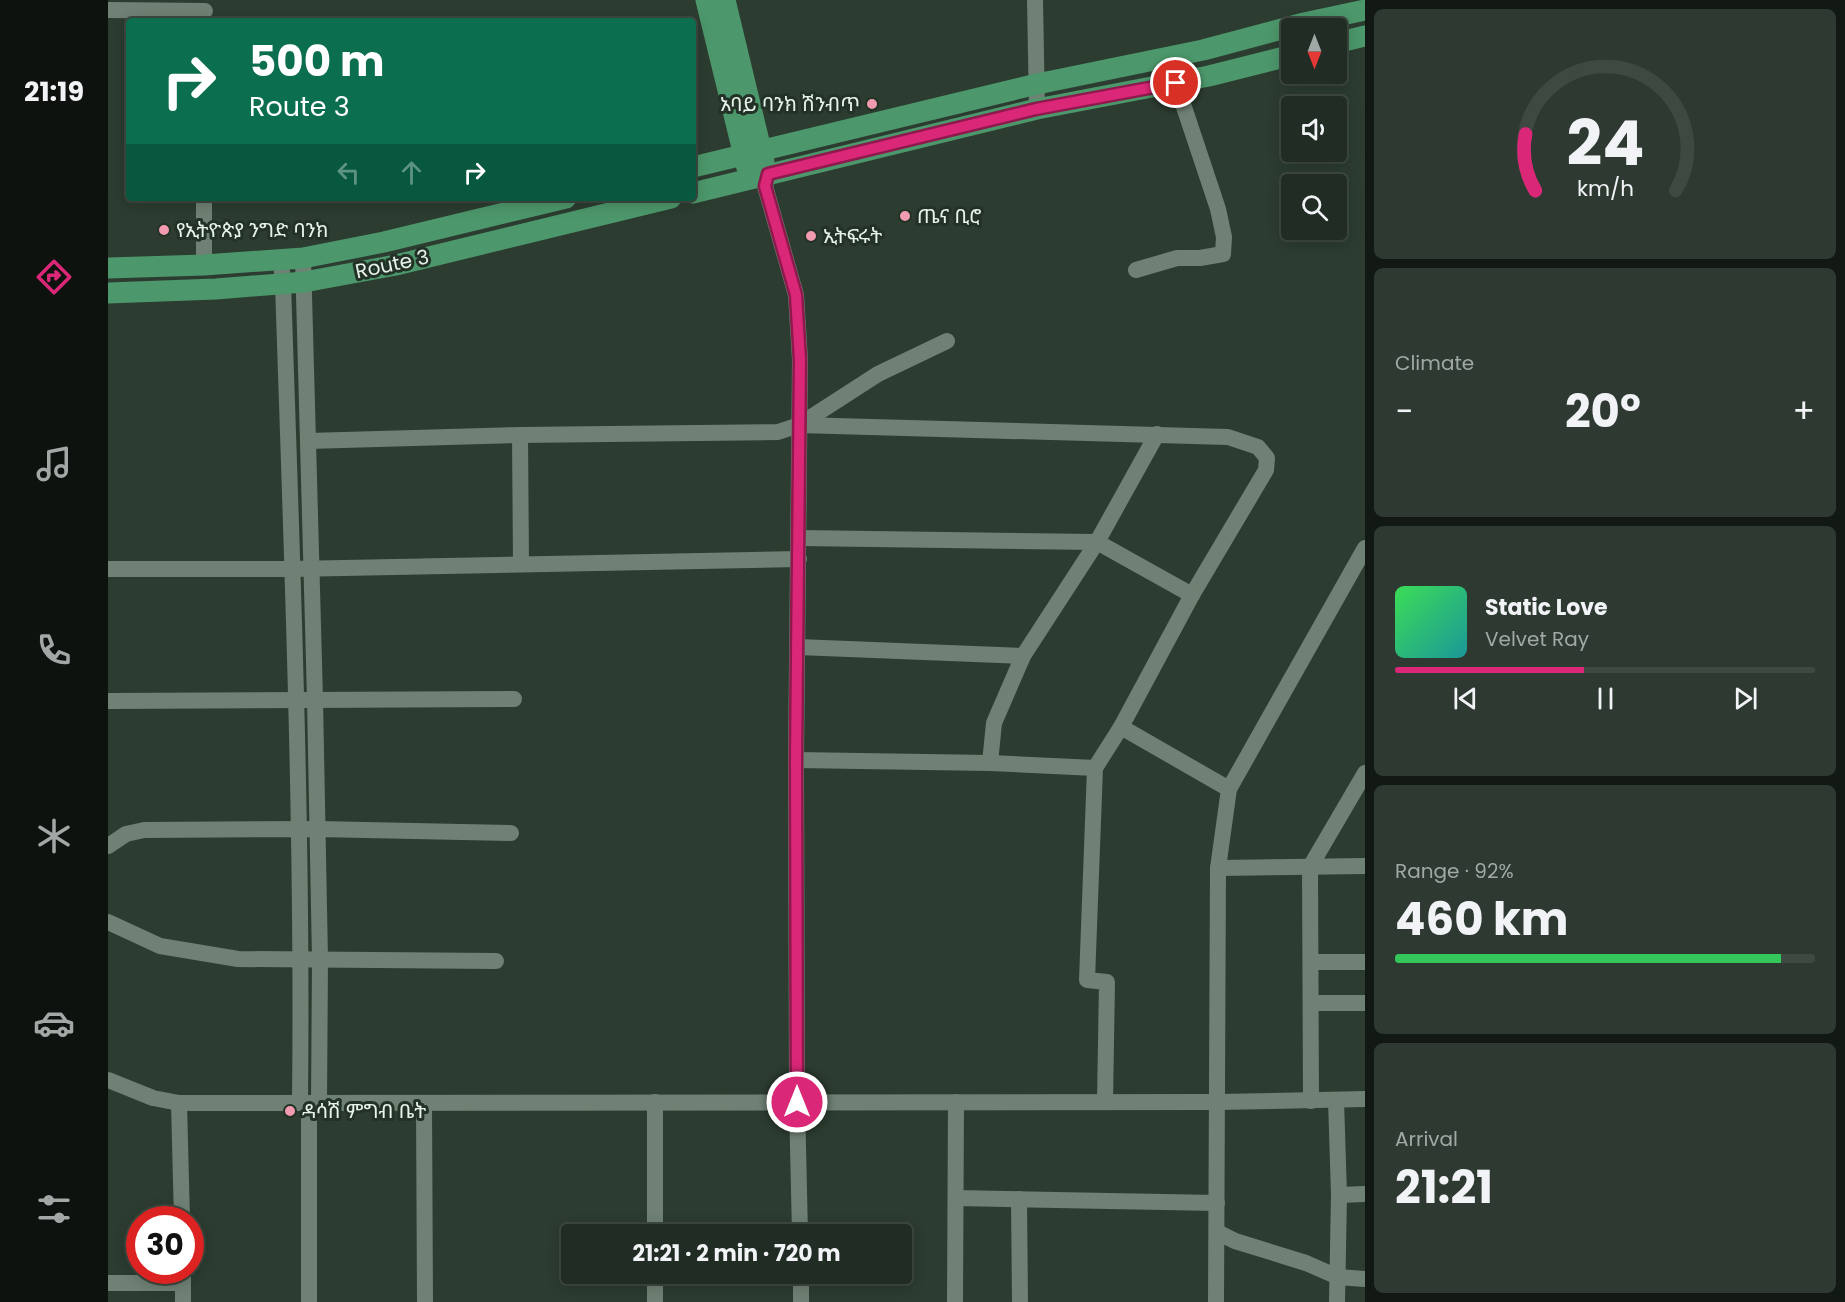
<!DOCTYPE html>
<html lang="en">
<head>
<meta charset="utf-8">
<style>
  :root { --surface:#212d24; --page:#2d3931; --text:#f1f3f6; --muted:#a2a8a6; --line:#3e4941; --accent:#db2777 }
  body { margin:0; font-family:Poppins,"Noto Sans Ethiopic",sans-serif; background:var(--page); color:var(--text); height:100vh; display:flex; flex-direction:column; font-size:22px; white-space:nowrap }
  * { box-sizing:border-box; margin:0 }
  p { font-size:20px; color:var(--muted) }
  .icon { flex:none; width:33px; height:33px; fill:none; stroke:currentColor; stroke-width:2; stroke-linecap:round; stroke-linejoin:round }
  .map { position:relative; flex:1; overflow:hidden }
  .drawer { display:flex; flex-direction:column; gap:9px; padding:9px; background:#121914; width:480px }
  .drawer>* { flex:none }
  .guide { position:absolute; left:18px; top:18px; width:570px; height:183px; border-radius:6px; box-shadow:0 3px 15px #0003,0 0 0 2px var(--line); background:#0b6e4f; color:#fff; overflow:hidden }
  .needle { width:39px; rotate:180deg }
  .tools { position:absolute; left:1173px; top:18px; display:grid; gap:12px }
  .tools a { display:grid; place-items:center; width:66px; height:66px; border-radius:6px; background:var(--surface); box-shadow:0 3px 15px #0003,0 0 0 2px var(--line); font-size:30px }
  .speed { position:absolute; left:18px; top:1206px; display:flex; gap:12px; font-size:30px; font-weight:700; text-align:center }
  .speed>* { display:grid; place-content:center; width:78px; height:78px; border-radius:50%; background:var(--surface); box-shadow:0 3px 15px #0003,0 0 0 2px var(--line); line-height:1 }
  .speed .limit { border:9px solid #d22; background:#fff; color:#111 }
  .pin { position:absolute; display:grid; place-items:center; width:51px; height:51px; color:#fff; margin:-26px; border:3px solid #fff; border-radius:50%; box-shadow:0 2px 6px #0007 }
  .me { position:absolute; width:66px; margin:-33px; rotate:0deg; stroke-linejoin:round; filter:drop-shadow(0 0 4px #0008) }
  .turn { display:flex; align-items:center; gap:21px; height:126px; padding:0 24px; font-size:27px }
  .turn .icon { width:78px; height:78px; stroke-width:2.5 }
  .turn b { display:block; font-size:42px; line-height:51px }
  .lanes { display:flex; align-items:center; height:57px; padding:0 24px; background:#0003; justify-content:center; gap:30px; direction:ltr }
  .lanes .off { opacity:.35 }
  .big { font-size:45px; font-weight:700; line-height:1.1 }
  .drawer .widget { flex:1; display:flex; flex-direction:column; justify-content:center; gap:9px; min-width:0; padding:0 21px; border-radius:9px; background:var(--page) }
  .drawer .dial { align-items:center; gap:0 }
  .dial svg { height:156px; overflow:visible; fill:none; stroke:var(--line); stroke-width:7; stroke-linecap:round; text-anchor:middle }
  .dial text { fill:var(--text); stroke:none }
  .song { display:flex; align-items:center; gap:18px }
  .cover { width:72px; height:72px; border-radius:9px; background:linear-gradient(135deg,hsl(130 70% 55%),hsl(180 70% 35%)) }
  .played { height:6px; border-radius:3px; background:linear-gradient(90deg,var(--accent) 45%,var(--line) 45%) }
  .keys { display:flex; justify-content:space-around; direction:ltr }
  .heat { display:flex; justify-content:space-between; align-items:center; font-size:33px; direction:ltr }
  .charge { height:9px; border-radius:4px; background:linear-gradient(90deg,#34c759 92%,var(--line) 0) }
  .trip { position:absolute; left:453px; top:1224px; width:351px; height:60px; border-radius:6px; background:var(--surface); box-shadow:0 3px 15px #0003,0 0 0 2px var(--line); font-weight:700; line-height:60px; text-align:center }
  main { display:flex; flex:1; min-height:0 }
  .menu { display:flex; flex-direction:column; width:108px; justify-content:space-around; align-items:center; background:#0d120e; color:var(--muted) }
  .menu .icon { width:42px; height:42px }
  .menu .selected { color:var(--accent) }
  .menu b { font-size:27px; color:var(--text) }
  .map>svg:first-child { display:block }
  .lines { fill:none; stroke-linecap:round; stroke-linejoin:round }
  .minor { stroke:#6f8174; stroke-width:16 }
  .major { stroke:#4c976b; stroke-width:21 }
  .route-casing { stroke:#8e194d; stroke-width:15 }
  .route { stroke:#db2777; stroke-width:10 }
  .poi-dot { fill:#f29aaf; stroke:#223226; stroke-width:2 }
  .labels { text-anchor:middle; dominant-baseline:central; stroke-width:6; stroke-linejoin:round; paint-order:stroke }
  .poi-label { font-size:20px; fill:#e7f2ea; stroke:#223226; text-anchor:start }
  .street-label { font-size:20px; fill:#e7f2ea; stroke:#223226 }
</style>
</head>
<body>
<main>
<nav class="menu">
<b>21:19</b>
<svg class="icon selected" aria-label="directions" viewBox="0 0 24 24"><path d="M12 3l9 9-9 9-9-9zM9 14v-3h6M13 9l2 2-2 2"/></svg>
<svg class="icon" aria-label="music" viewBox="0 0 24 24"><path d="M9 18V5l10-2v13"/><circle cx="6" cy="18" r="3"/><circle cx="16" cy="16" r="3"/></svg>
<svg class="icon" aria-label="phone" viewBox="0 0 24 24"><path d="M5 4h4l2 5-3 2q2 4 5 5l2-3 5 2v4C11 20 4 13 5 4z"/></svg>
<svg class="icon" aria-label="climate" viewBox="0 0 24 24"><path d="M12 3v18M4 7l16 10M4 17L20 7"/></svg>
<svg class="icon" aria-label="car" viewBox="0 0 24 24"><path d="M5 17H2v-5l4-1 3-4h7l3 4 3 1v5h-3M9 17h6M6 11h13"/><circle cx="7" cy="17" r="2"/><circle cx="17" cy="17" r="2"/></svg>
<svg class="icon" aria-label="filters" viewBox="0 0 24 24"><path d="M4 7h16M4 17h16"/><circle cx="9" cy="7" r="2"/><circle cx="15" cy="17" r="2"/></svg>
</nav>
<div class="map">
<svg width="1257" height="1302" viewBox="0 0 1257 1302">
  <rect width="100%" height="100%" fill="#2c3c30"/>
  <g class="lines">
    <!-- minor -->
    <g class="minor">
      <polyline points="927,0 929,109"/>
      <polyline points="0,10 97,11"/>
      <polyline points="660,174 657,186 688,295 692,360 688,760 689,1102 692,1234"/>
      <polyline points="195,258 207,699 212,959 211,1103"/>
      <path d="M173 260 175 284C184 557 195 830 192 1103"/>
      <polyline points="96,265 96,198"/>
      <polyline points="1028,270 1069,258 1092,258 1115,254 1116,237 1110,209 1068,83"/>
      <polyline points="691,425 1120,437 1150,447 1159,458 1158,470 1084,595 1013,727 987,768 979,980 999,982 997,1102"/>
      <polyline points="412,435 413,564"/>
      <polyline points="200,441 412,435 670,432 691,425 770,374 839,341"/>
      <polyline points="691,538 989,542 1084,595"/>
      <polyline points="0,569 184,569 691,559"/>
      <polyline points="690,647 915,656"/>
      <polyline points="0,701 406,699"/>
      <polyline points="1013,727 1121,789"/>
      <polyline points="688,760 882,763 987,768"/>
      <polyline points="882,763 886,723 915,656 989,542 1049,434"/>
      <polyline points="0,846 18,834 36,830 209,829 403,833"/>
      <polyline points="1110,868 1257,866"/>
      <polyline points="0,922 52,946 130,959 388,961"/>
      <polyline points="1204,962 1257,962"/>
      <polyline points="1203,1003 1257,1003"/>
      <polyline points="0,1080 45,1098 71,1103 1110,1102 1257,1099"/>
      <polyline points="1228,1100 1231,1195 1229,1302"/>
      <polyline points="1203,1101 1202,867 1257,773"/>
      <polyline points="547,1102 547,1234"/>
      <polyline points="71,1103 74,1220"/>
      <polyline points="316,1103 317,1302"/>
      <polyline points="1231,1195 1257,1194"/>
      <polyline points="848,1198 1109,1203"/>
      <polyline points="911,1199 912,1302"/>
      <polyline points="1109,1232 1127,1241 1198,1263 1230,1277 1257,1279"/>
      <polyline points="75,1270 75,1302"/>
      <polyline points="547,1274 547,1302"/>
      <polyline points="693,1274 693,1302"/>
      <polyline points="0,1283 75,1283"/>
      <polyline points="201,1302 201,1103"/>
      <polyline points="847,1302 848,1102"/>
      <polyline points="1108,1302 1110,868 1121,789 1257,548"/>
    </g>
    <!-- major -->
    <g class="major">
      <polyline points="598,0 639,168"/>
      <polyline points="617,0 656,162"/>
      <polyline points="1228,43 1257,36"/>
      <polyline points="585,167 929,84 1095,50 1196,23 1257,10"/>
      <polyline points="585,193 929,109 1101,76 1184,55"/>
      <polyline points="0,268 96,265 195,258 276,242 458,198"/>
      <polyline points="0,293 108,289 196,282 288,265 563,198"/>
    </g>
  </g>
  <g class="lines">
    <defs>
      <polyline id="route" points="689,1102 688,760 692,360 688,295 657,186 660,174 928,109 1068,83"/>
    </defs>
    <!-- route casing -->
    <use href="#route" class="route-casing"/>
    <!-- route -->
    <use href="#route" class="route"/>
  </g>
  <!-- markers -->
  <g class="poi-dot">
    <circle cx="764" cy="104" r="6"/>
    <circle cx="797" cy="216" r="6"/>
    <circle cx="56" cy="230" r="6"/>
    <circle cx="703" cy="236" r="6"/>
    <circle cx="182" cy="1111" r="6"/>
  </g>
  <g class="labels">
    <!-- poi labels -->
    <g class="poi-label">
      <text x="752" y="104" text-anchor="end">አባይ ባንክ ሽንብጥ</text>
      <text x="809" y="216">ጤና ቢሮ</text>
      <text x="68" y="230">የኢትዮጵያ ንግድ ባንክ</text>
      <text x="715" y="236">ኢትፍሩት</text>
      <text x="194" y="1111">ዳሳሽ ምግብ ቤት</text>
    </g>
    <!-- street labels -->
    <g class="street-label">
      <text transform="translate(284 264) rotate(-12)">Route 3</text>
    </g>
  </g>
</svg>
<div class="tools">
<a><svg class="needle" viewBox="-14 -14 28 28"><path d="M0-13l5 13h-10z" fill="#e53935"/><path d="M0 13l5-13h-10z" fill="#a2a8a6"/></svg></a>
<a><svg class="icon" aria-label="sound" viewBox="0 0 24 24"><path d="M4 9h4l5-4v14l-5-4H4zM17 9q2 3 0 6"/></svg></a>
<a><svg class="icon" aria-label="search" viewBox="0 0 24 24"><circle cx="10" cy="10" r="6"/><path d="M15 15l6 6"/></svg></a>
</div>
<div class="speed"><div class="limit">30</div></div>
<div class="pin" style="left:1068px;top:83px;background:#d93025"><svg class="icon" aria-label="arrive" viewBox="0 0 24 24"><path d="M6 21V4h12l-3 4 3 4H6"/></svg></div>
<svg class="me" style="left:689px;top:1102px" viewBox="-20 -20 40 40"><circle r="17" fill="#db2777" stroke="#fff" stroke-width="3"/><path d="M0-11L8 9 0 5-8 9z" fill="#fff"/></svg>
<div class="trip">21:21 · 2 min · 720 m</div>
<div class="guide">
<div class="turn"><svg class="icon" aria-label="right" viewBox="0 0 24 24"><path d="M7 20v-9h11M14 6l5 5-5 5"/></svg><div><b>500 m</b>Route 3</div></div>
<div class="lanes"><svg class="icon off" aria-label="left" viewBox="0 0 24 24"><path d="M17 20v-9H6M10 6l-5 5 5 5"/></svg><svg class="icon off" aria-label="ahead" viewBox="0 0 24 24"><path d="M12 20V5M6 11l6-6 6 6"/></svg><svg class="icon" aria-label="right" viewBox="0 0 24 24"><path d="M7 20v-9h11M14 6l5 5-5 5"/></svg></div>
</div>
</div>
<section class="drawer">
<div class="widget dial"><svg viewBox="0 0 100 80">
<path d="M14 69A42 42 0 1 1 86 69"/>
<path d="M14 69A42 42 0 0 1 9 40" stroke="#db2777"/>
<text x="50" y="56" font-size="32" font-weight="700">24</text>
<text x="50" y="72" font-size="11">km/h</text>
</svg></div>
<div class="widget"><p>Climate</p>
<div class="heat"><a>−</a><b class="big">20°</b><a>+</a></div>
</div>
<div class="widget">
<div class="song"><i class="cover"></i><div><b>Static Love</b><p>Velvet Ray</p></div></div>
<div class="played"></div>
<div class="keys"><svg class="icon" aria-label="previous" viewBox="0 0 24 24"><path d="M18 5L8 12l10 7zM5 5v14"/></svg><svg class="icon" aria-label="pause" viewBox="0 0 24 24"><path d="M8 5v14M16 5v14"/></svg><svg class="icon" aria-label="next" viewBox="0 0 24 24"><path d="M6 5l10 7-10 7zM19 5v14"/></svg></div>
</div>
<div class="widget"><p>Range · 92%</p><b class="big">460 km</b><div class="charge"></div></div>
<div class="widget"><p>Arrival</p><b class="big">21:21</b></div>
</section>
</main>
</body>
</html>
